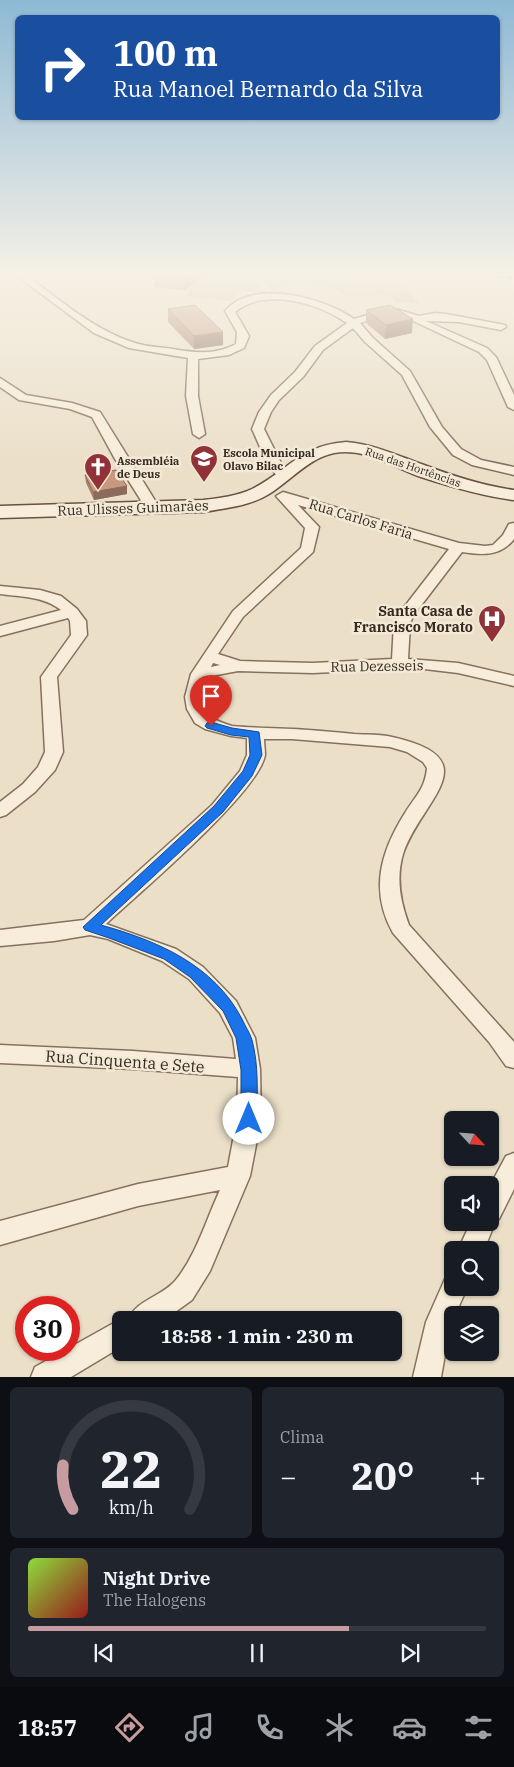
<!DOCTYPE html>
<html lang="pt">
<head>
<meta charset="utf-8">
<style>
  :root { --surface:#171b24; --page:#20242c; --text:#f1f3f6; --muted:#9ea1a6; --line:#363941; --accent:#c69ca0 }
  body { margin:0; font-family:"IBM Plex Serif",serif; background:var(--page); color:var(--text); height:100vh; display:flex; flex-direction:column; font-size:19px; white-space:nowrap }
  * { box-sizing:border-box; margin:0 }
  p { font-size:16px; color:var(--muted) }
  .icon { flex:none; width:28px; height:28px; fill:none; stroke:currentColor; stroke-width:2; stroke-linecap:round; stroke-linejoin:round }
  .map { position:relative; height:1377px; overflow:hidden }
  .panel { display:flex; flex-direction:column; gap:10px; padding:10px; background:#0d0f14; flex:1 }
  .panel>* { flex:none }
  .guide { position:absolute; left:15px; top:15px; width:485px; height:105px; border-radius:8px; box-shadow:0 1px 4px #0004; background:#1a4fa0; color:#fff; overflow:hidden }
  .needle { width:32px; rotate:116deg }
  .buttons { position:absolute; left:444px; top:1111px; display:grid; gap:10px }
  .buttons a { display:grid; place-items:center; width:55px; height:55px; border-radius:8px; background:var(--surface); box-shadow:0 1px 4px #0004; font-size:25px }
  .speed { position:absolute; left:15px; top:1296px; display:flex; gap:10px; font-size:25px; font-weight:700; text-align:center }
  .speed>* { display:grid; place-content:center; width:65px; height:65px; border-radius:50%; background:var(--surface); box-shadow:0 1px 4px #0004; line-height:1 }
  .speed .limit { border:8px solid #d22; background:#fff; color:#111 }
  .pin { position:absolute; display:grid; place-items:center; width:42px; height:42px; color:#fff; margin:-51px -21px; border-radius:50% 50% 50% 0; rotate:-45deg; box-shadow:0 0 5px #0007 }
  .pin .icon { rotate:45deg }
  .me { position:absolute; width:55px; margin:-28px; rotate:0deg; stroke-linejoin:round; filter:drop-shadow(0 0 4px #0008) }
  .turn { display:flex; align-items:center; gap:18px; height:105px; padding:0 15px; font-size:22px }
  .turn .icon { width:65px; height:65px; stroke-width:2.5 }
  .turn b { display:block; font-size:35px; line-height:42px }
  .big { font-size:38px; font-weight:800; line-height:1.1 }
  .panel .card { flex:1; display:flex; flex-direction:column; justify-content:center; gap:8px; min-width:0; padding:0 18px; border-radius:8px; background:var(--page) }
  .panel .dial { align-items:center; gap:0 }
  .dial svg { height:130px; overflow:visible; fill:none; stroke:var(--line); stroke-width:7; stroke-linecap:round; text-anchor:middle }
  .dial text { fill:var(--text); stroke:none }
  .song { display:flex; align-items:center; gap:15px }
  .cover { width:60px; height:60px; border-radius:8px; background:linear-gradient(135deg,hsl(90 70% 55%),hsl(0 70% 35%)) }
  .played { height:5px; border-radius:2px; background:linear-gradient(90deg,var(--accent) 70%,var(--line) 70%) }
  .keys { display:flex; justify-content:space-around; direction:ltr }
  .heat { display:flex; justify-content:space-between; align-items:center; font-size:28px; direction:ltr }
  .panel .tiles { flex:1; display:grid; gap:10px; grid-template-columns:1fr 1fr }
  .card:last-child { grid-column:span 2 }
  .trip { position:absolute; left:112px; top:1311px; width:290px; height:50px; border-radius:8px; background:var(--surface); box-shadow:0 1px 4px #0004; font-weight:800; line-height:50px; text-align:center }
  .tabs { display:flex; height:80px; justify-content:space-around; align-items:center; background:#090b0e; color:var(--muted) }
  .tabs .icon { width:35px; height:35px }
  .tabs .current { color:var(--accent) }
  .tabs b { font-size:22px; color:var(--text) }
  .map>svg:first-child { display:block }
  .green { fill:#c6c99c }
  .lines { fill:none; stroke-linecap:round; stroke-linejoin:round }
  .street-casing { stroke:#86715e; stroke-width:3 }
  .secondary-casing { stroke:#685241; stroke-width:3 }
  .street { fill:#f7edda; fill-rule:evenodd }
  .secondary { fill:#f7edda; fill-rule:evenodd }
  .rail { stroke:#372a21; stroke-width:2.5; stroke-dasharray:5.5 5.5; stroke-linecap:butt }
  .wall { fill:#ab846e }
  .shaded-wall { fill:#8b6c5a }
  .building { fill:#c79a80; stroke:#8b6c5a }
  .route { fill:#1a73e8; stroke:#114b97 }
  .labels { text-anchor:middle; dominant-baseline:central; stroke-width:5; stroke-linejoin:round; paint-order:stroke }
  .far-poi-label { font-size:11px; font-weight:bold; fill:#372a21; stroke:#f3e9d7; text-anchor:start }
  .far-street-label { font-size:11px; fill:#372a21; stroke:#f3e9d7 }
  .street-label { font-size:14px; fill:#372a21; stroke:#f3e9d7 }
  .poi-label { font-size:14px; font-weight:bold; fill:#372a21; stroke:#f3e9d7; text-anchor:end }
  .near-street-label { font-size:16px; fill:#372a21; stroke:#f3e9d7 }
</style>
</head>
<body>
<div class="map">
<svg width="514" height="1377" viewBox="0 0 514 1377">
  <rect width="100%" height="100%" fill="#ebdfc8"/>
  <!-- green -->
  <g class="green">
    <polygon points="206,273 255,273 254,278 259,287 270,294 237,290 232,301 187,296 190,290 188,289"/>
    <path d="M261 273H360L355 275 354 279C369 283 390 278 402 287 409 292 415 299 420 304L406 302 396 303 391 297 381 295 348 297 335 288 296 283 282 286 274 293 261 279Z"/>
  </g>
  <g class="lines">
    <defs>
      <g id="street">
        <path d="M13 273H23C58 298 93 330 135 343 147 347 161 347 173 349 195 353 216 355 236 344L237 332 225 311C253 278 324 298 354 319L385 310H399L419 316 435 313 446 314 505 325 506 327 501 330 459 322 426 321 487 348 496 357 514 395V410L508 407 487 360 479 352 409 319C391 314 377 317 360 323L373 338 410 371 442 427 461 449 481 460 514 467V475L472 465 453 455 430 427 402 375 365 342 353 328 323 350 303 377 279 400 271 412 264 429 284 469 289 475 283 479C270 476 258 441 252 429L259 412 271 395 295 372 315 346 347 323C318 303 265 287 235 312L249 336 244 348 229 355 198 359V396L205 434 199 438 193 434 186 396 188 358 129 348 94 333Z"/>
        <polygon points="0,378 26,395 72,403 100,412 159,507 157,510 147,510 115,459 92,417 70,409 19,400 0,387"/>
        <path d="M283 492 459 543 485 546 493 545 503 535 509 524 514 523V539C500 557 482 555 462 552L413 616 410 624 408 659 458 663 514 676V686L458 673 416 668 313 673 238 671 206 677C198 708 201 717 232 726 253 728 273 728 293 729 314 730 334 732 354 734 367 735 380 734 392 737 492 759 420 801 403 854 396 878 400 901 409 925L514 1042V1068L506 1066 489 1042 393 933C369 890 381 851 405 813 416 795 425 789 427 768L423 762 407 752 390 747 292 739H264C264 744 265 750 265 755 259 792 139 893 106 924L176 949 203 967 236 1001 255 1038 260 1069 261 1119 250 1176 210 1271 192 1300 164 1320H128C136 1300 161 1297 175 1281 196 1256 206 1220 220 1190L138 1206 0 1245V1221L138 1184 228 1167 237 1119 238 1077 133 1069 0 1063V1045L133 1051 236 1059 233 1038 220 1013 189 979 162 961 108 939 90 935 54 941 0 946V930L84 920 212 805 240 771 247 755V738L231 736 205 729 195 723 187 709 185 697 191 674 233 611 301 548 305 528 276 496ZM298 505 449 549 398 615 394 624 392 659 313 663 240 661 218 654 243 617 313 552 319 527ZM213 663 220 665 211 667Z"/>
        <path d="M0 586 40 590 61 596 77 609 86 621 87 635 57 677 63 752 55 770 35 792 6 815 0 817V802L23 784 38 767 45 752 41 677 71 635 70 621 68 618 0 636V626L61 610C43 596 22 597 0 594Z"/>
        <polygon points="514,1153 514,1189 499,1219 496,1220 484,1250 458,1250 471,1222 490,1222 490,1186 506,1156"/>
        <polygon points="452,1276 452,1288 467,1288 455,1315 452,1315 441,1377 413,1377 426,1322 445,1279"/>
        <polygon points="121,1319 124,1320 121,1320 121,1347 71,1377 31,1377 35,1367"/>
      </g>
      <path id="secondary" d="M346 442C374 444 398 456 424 465 453 476 483 486 514 490V500C482 496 452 487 421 477 393 467 365 447 334 453 309 458 290 481 269 494 250 506 225 508 203 512L0 518V506L203 500C220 498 237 496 252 489 290 470 298 446 346 442Z"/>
    </defs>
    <!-- street casing -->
    <use href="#street" class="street-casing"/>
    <!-- secondary casing -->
    <use href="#secondary" class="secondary-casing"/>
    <!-- street -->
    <use href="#street" class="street"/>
    <!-- secondary -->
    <use href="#secondary" class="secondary"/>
    <!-- rail -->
    <polyline class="rail" points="463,273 514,278"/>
  </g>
  <!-- wall -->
  <g class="wall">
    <polygon points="153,273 206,273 185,290 154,287"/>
    <polygon points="168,309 223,345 194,349 168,322"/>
    <polygon points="366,310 412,333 385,339 366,323"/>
    <polygon points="85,475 127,486 127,494 94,500 86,483"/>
  </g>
  <!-- shaded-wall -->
  <g class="shaded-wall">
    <polygon points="186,273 206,273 185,290 185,274"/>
    <polygon points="413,319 412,333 385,339 386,325"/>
    <polygon points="223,332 223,345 194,349 194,336"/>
    <polygon points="127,486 127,494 94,500 93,492"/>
  </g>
  <!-- building -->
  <g class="building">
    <polygon points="173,273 186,273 185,274"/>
    <polygon points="195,305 223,332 194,336 168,309"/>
    <polygon points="390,305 413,319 386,325 366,310"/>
    <polygon points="116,470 127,486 93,492 85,475"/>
  </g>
  <!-- sky -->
  <linearGradient id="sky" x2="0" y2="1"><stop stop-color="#8eb9d5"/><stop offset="0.59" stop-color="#f6f1e6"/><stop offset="1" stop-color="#f6f1e6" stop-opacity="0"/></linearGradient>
  <rect width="514" height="465" fill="url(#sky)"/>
  <!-- route -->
  <path class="route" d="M211 722 232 728 259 732 262 755 252 776 223 812 101 925C158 941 214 965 242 1019 245 1026 250 1033 252 1040 259 1066 257 1093 257 1119L255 1124 249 1126 243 1124 241 1119V1070L236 1038 223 1011 190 977 164 959 109 938 85 930 83 927 214 806 243 771 250 755 249 737 231 735 207 728 205 726 207 723Z"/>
  <!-- icons -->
  <defs>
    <symbol id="school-pin" viewBox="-11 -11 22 30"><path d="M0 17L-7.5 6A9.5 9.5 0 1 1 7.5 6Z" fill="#913238" stroke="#f3e9d7"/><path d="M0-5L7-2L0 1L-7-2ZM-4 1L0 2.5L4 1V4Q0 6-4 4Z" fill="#fff"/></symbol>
    <symbol id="church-pin" viewBox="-11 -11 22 30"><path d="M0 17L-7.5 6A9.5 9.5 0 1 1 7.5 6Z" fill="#913238" stroke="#f3e9d7"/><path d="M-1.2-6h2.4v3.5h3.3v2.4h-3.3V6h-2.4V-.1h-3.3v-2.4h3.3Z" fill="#fff"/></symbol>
    <symbol id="hospital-pin" viewBox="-11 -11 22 30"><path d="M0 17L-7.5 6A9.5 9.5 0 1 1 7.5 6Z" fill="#913238" stroke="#f3e9d7"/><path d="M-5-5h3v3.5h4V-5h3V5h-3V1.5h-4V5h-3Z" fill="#fff"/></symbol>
  </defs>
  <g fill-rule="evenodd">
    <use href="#school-pin" x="188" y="443" width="32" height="43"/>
    <use href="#church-pin" x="82" y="451" width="32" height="43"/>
    <use href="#hospital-pin" x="476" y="603" width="32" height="43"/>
  </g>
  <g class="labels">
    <!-- far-poi labels -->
    <g class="far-poi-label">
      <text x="223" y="453">Escola Municipal<tspan x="223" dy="13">Olavo Bilac</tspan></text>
      <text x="117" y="461">Assembléia<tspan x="117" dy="13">de Deus</tspan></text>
    </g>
    <!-- far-street labels -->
    <g class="far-street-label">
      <text transform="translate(413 467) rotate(19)">Rua das Hortências</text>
    </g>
    <!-- street labels -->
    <g class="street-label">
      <text transform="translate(133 508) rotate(-2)">Rua Ulisses Guimarães</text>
      <text transform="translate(361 519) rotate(17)">Rua Carlos Faria</text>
      <text transform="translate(377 666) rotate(-1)">Rua Dezesseis</text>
    </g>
    <!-- poi labels -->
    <g class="poi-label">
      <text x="473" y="611">Santa Casa de<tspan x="473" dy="16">Francisco Morato</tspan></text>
    </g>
    <!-- near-street labels -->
    <g class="near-street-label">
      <text transform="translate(125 1061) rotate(4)">Rua Cinquenta e Sete</text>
    </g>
  </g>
</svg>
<div class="buttons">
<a><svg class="needle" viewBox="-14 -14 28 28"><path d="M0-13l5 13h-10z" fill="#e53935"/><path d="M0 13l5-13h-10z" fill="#9ea1a6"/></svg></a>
<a><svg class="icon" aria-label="sound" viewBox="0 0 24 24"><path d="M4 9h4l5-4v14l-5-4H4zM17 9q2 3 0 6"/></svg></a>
<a><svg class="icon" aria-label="search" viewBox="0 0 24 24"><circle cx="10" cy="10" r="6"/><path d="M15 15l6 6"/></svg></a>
<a><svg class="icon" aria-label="layers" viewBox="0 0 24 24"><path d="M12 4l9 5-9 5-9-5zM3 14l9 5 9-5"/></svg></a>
</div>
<div class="speed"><div class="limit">30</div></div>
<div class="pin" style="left:211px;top:726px;background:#d93025"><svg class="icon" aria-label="arrive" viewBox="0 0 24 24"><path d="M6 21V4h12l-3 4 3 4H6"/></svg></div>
<svg class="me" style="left:249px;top:1119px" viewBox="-20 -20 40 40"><circle r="19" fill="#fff"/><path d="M0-13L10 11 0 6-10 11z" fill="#1a73e8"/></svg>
<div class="trip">18:58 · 1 min · 230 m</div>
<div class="guide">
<div class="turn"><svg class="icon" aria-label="right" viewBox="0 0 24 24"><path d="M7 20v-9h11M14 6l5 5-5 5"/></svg><div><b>100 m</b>Rua Manoel Bernardo da Silva</div></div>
</div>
</div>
<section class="panel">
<div class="tiles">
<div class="card dial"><svg viewBox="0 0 100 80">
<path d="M14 69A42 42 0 1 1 86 69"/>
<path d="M14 69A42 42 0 0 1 8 42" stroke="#c69ca0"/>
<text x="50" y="56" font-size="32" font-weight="700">22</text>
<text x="50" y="72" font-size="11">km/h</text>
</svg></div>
<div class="card"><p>Clima</p>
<div class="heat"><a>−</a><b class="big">20°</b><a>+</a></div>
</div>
<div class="card">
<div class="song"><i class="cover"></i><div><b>Night Drive</b><p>The Halogens</p></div></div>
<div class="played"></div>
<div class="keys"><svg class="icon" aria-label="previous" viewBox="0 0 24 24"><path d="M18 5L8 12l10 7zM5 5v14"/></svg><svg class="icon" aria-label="pause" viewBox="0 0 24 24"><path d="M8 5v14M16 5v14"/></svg><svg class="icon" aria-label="next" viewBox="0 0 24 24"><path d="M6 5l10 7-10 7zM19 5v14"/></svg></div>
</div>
</div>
</section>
<nav class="tabs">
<b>18:57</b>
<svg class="icon current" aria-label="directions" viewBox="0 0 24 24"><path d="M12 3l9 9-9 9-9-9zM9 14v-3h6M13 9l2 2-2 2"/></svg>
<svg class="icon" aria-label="music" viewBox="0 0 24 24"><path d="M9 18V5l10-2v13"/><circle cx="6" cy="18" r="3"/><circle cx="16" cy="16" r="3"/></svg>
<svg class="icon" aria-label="phone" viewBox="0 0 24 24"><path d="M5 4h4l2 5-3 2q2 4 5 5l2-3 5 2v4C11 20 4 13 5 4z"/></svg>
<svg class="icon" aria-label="climate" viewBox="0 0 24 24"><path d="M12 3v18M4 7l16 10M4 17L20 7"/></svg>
<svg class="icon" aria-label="car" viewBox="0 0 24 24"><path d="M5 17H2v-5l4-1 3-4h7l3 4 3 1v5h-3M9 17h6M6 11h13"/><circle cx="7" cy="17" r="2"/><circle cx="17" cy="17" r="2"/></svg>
<svg class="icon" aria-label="filters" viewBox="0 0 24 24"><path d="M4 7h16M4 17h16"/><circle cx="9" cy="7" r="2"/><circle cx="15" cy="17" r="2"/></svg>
</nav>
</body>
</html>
